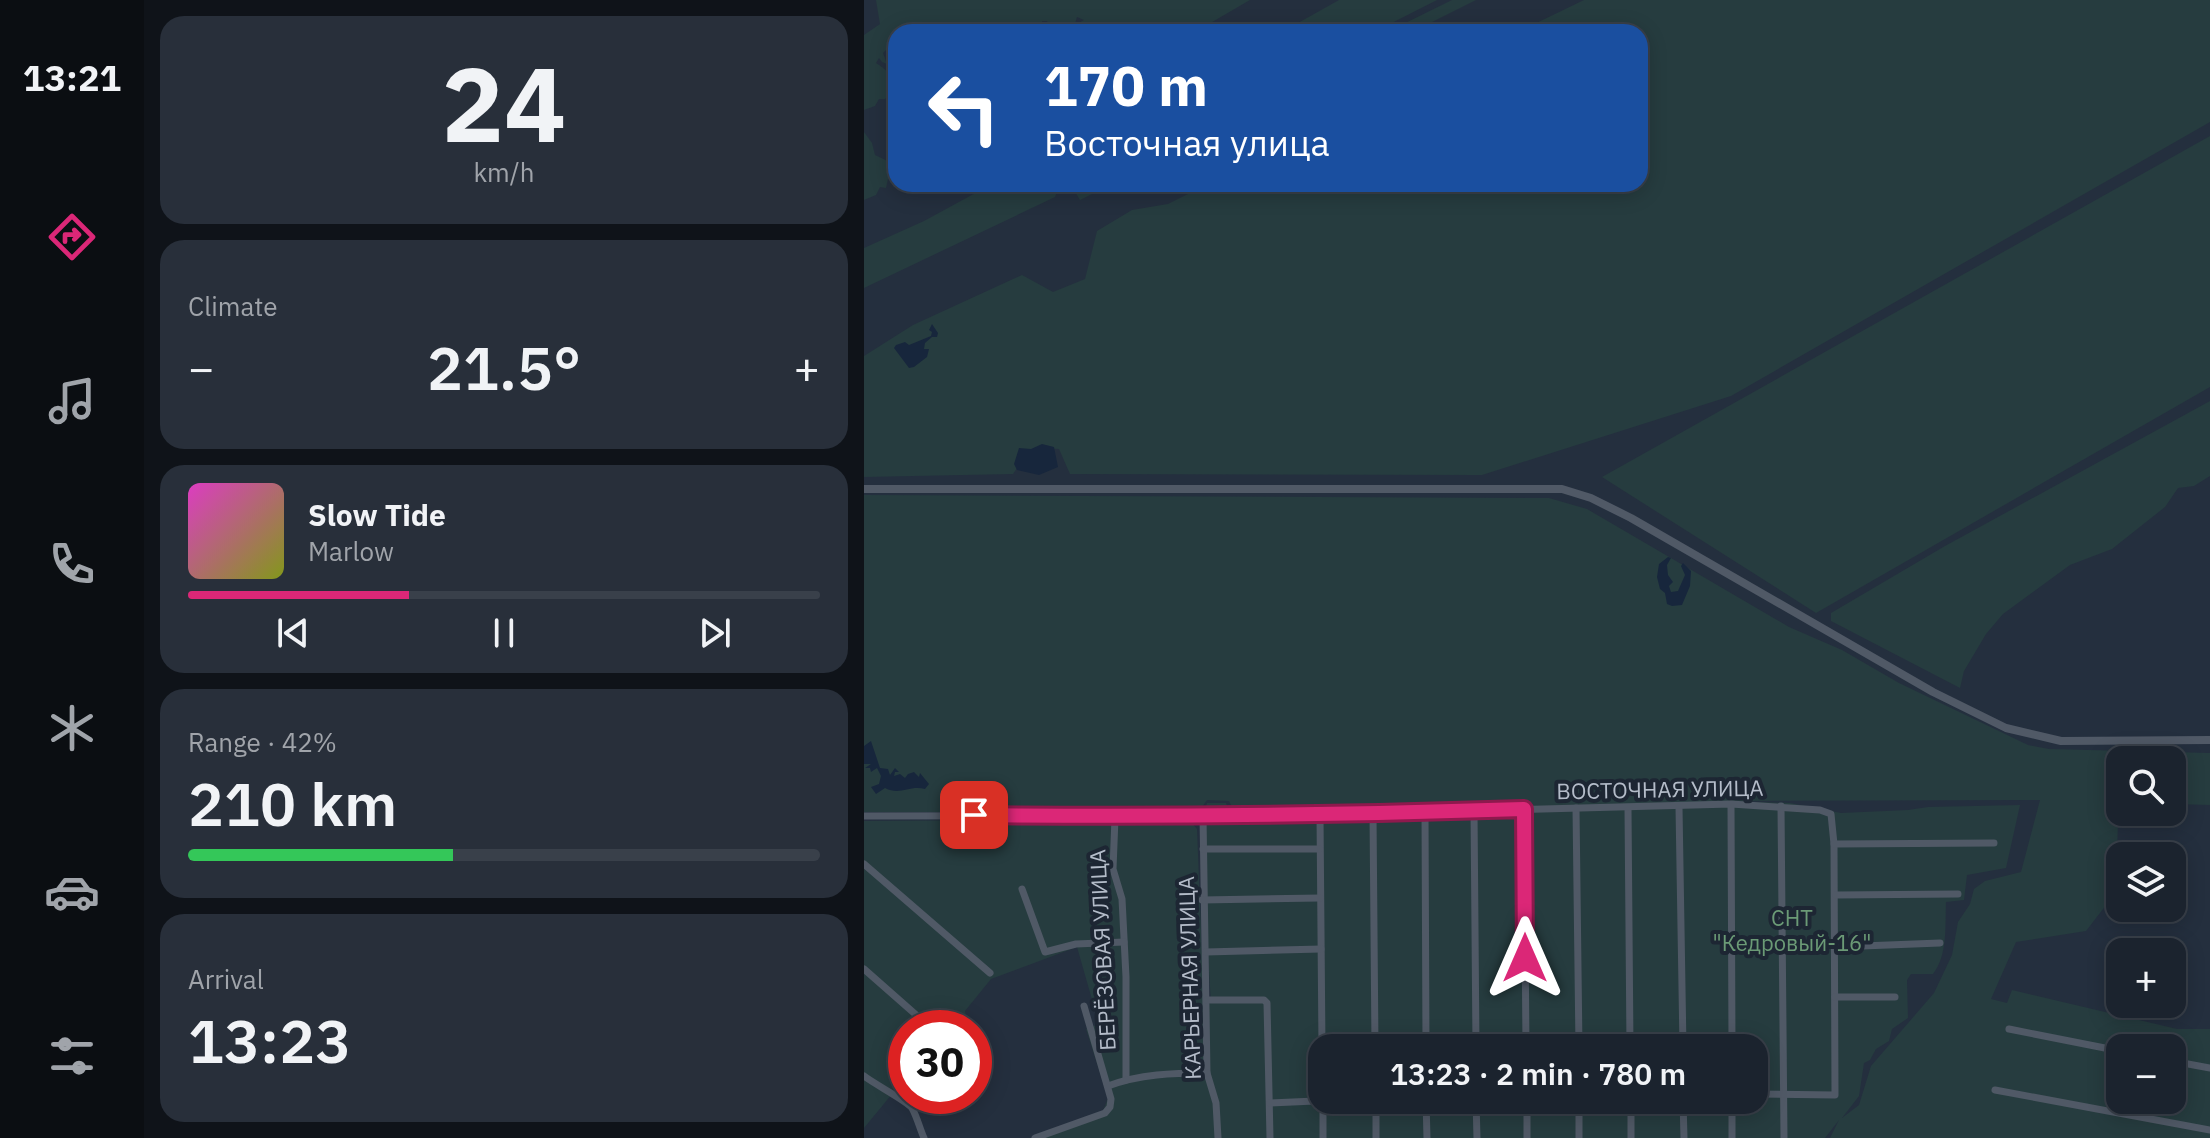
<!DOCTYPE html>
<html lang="en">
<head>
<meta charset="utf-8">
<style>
  :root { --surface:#1b232e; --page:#282f3a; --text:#f1f3f6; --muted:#a0a4aa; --line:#39404a; --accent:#db2777 }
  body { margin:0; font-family:"IBM Plex Sans",sans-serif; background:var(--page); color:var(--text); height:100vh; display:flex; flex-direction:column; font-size:30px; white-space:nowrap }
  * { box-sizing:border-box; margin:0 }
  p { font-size:26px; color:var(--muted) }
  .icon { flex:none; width:44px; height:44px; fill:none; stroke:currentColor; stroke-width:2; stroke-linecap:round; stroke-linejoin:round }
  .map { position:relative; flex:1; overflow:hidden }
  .drawer { display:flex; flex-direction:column; gap:16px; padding:16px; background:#0f1319; width:720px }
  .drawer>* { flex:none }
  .guide { position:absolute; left:24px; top:24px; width:760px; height:168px; border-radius:24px; box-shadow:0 4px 20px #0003,0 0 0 2px var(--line); background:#1a4fa0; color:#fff; overflow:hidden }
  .fabs { position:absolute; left:1242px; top:746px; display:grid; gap:16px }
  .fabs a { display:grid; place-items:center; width:80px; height:80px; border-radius:16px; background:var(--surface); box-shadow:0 4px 20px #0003,0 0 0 2px var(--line); font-size:40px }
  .speed { position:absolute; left:24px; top:1010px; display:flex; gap:16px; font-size:40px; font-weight:700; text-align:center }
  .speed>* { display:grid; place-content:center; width:104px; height:104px; border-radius:50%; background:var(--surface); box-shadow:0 4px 20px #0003,0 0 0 2px var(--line); line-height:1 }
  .speed .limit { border:12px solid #d22; background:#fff; color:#111 }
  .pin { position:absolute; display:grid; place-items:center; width:68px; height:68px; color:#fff; margin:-34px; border-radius:16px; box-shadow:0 4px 12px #0006 }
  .me { position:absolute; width:88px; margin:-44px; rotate:0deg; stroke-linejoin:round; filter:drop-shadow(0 0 6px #0008) }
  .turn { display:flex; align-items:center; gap:28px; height:168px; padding:0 24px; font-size:36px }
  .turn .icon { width:104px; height:104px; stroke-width:2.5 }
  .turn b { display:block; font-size:56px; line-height:68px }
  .big { font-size:60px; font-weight:600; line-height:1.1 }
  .drawer .card { flex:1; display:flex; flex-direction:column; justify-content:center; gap:12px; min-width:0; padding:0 28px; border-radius:24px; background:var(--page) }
  .drawer .dial { align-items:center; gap:0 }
  .dial b { font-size:104px; line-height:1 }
  .song { display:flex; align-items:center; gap:24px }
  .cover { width:96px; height:96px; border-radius:12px; background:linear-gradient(135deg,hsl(310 70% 55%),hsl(70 70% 35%)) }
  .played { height:8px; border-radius:4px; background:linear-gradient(90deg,var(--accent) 35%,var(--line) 35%) }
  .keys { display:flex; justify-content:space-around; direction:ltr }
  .heat { display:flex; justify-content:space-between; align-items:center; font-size:44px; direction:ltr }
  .charge { height:12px; border-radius:6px; background:linear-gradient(90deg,#34c759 42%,var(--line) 0) }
  .trip { position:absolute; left:444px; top:1034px; width:460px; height:80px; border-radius:24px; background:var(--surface); box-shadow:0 4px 20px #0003,0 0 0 2px var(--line); font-weight:600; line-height:80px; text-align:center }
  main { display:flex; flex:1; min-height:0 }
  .tabs { display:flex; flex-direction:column; width:144px; justify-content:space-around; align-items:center; background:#0b0e12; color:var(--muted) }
  .tabs .icon { width:56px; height:56px }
  .tabs .current { color:var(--accent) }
  .tabs b { font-size:36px; color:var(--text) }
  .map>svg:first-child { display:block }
  .green { fill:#263c3f; fill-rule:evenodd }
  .water { fill:#17263c }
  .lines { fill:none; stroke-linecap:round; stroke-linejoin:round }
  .minor { stroke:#505966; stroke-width:7 }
  .tertiary { stroke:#505966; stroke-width:8 }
  .route-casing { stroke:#8e194d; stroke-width:20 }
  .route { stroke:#db2777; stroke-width:14 }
  .labels { text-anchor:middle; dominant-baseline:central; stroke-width:8; stroke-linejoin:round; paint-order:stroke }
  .street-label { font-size:22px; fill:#b4bcc9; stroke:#1d2633 }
  .park-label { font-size:22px; fill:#6b9a76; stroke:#1d2633 }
</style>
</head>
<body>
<main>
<nav class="tabs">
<b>13:21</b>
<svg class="icon current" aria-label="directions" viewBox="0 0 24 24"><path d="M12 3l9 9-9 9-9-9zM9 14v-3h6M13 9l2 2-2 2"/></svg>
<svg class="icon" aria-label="music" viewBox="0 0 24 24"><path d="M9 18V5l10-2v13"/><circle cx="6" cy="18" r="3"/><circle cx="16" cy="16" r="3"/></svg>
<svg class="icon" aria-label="phone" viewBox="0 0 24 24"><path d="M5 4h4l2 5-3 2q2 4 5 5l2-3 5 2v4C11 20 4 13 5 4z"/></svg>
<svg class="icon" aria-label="climate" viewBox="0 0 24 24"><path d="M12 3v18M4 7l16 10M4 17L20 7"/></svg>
<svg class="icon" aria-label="car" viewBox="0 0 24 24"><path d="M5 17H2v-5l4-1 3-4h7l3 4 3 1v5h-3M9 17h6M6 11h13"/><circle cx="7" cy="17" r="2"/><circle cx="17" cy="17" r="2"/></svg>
<svg class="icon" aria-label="filters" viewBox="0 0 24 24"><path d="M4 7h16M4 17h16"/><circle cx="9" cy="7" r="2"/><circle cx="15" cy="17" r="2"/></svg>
</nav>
<section class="drawer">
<div class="card dial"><b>24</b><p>km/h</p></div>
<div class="card"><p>Climate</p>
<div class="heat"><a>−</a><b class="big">21.5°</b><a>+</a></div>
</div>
<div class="card">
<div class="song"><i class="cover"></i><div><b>Slow Tide</b><p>Marlow</p></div></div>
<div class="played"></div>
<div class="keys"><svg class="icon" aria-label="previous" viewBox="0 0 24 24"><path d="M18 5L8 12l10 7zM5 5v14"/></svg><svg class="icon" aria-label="pause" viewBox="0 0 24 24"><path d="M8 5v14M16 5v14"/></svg><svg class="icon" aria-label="next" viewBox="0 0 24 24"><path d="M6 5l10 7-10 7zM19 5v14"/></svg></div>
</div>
<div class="card"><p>Range · 42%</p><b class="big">210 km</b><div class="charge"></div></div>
<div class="card"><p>Arrival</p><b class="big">13:23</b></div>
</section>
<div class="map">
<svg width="1346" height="1138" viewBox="0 0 1346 1138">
  <rect width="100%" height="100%" fill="#242f3e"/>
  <!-- green -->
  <g class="green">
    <path d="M12 0H386L331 32H218L214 31 213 24 220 20 213 17 210 27 205 24 202 28 204 32H188L183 21H178L181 32H32V78L28 67 30 59 22 50 19 53 23 64 18 62 15 58 12 63C26 72 38 84 21 99H15L11 106 0 110V35L16 24Z"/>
    <polygon points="475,0 573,0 510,32 418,32"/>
    <polygon points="588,0 612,0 548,32 523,32"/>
    <path d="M720 0H1346V122L867 396 618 475 206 474 195 449C172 447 162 455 149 474L0 477V356L49 325 158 275 189 292 221 279 233 231 268 210 304 204 344 184H776V32H654Z"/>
    <polygon points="0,132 8,143 11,155 32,165 32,184 35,184 32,185 24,179 22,188 16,187 12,195 0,200"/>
    <polygon points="1346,136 1346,387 952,613 738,477"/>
    <polygon points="128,184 248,184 216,200 210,190 196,185 191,197 0,288 0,248 60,221"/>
    <polygon points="1346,401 1346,476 1330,486 1314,488 1301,507 1248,549 1206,565 1139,614 1122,634 1100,671 1096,688 967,621 967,613 1081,546"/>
    <path d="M0 495 685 498 723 509 925 627 978 650 1035 683 1164 745 1185 749 1346 753V805L1308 804V760H1256L1253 853 1246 900 1222 931 1152 942 1127 999 1143 1003 1148 990 1313 1029H1346V1138H966L975 1120 961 1138H180L239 1111 244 1098 222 1029 235 1024 213 947 127 979 101 1011 104 1024 94 1028H42V1077L0 1128V821L170 820 329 824 333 829 340 1004 347 1003 341 909 340 813 343 803H362L365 812 370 811 365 801 343 800 338 807 329 812H0ZM1176 800 1157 872 1121 881 1110 889 1106 904 1094 922 1088 955 1070 993 1007 1066 995 1105 978 1118 995 1096 1000 1063 1006 1060 1012 1049 1025 1041 1028 1029 1044 1018 1043 980 1047 974H1069C1084 955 1081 925 1082 902L1100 900 1103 875 1142 868 1156 805 1064 807 1044 810 977 813 926 803 867 801ZM458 1048H890V1100H458ZM1256 1048H1308V1100H1256Z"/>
  </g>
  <!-- water -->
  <g class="water">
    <polygon points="68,324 74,333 73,337 68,337 61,343 60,349 65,349 63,357 50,367 45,368 30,348 32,345 41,342 45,345 67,336 68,332 65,330"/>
    <polygon points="178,444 190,447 194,467 175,475 153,470 150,464 155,448 167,449"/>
    <polygon points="804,557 807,558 803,565 804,575 809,582 805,586 807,592 814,591 821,575 817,566 819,563 827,571 826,586 818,605 808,606 803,604 801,593 796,589 793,577 795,564"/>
    <path d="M7 741 16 768 24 769 26 775 31 768 35 772H31L30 776 36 774 41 778 44 774 50 772 55 777 56 773 65 784 61 789C45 785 36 796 21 788L12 794 7 787 15 784 17 776 13 768 7 772 6 768H1L7 764H0V746Z"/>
  </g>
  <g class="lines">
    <!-- minor -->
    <g class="minor">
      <polyline points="867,804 868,1048"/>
      <polyline points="917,806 920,1138"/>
      <polyline points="815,807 819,1048"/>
      <polyline points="712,808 715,1048"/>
      <polyline points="764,808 766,1048"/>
      <polyline points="660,809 662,1048"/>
      <polyline points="610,810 612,1048"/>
      <polyline points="561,812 562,1048"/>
      <polyline points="509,813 511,1048"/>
      <polyline points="456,815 458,1048"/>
      <polyline points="0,816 456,815 867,804 956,810 967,814 970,844 971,1095 890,1094"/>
      <polyline points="339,816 343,1073 352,1103 354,1138"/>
      <polyline points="251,818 249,869 258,899 262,977 262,1080"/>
      <polyline points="970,844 1130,843"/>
      <polyline points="339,849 455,849"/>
      <polyline points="0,864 126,973"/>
      <polyline points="158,889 181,952 212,944 260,942"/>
      <polyline points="972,895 1094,894"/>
      <polyline points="338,900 456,898"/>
      <polyline points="972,947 1076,943"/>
      <polyline points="342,952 457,949"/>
      <polyline points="0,969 67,1028"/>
      <polyline points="971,997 1031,997"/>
      <polyline points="343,1000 400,1000 403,1003 406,1138"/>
      <polyline points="1145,1029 1256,1051"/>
      <polyline points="1308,1061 1346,1068"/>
      <path d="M0 1076C10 1084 43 1101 48 1108 53 1117 56 1129 60 1138"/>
      <path d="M244 1086C276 1074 309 1073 343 1073"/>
      <polyline points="1131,1090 1346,1130"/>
      <polyline points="459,1100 459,1138"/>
      <polyline points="512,1100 512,1138"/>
      <polyline points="562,1100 563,1138"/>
      <polyline points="612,1100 613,1138"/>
      <polyline points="663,1100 663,1138"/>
      <polyline points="715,1100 715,1138"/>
      <polyline points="767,1100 767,1138"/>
      <polyline points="819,1100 820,1138"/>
      <polyline points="868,1100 868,1138"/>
      <polyline points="406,1103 474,1100"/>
      <polyline points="171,1138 241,1113 246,1107 247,1099 220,1006"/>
    </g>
    <!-- tertiary -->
    <polyline class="tertiary" points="0,489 698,489 727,498 767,518 1069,692 1142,728 1197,741 1346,740"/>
  </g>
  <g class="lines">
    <defs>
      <path id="route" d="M110 815C293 817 476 815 660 809L661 958"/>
    </defs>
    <!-- route casing -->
    <use href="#route" class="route-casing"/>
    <!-- route -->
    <use href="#route" class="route"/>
  </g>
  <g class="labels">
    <!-- street labels -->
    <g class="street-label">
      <text transform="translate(796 789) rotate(-1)">ВОСТОЧНАЯ УЛИЦА</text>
      <text transform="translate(238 950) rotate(-93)">БЕРЁЗОВАЯ УЛИЦА</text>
      <text transform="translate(325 978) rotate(-92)">КАРЬЕРНАЯ УЛИЦА</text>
    </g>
    <!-- park labels -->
    <g class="park-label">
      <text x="928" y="917">СНТ<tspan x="928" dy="25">"Кедровый-16"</tspan></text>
    </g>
  </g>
</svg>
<div class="fabs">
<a><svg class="icon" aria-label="search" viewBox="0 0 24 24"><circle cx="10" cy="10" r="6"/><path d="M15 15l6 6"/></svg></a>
<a><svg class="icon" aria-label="layers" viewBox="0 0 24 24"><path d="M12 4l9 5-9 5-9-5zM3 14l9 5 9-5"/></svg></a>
<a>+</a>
<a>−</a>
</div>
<div class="speed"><div class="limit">30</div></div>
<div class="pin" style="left:110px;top:815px;background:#d93025"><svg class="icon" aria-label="arrive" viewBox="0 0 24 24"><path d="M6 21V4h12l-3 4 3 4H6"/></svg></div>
<svg class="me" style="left:661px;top:958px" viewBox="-20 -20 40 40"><path d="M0-17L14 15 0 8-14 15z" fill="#db2777" stroke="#fff" stroke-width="4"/></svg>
<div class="trip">13:23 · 2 min · 780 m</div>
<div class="guide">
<div class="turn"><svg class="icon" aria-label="left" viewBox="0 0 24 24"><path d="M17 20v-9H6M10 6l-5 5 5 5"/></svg><div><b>170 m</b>Восточная улица</div></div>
</div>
</div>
</main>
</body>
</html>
